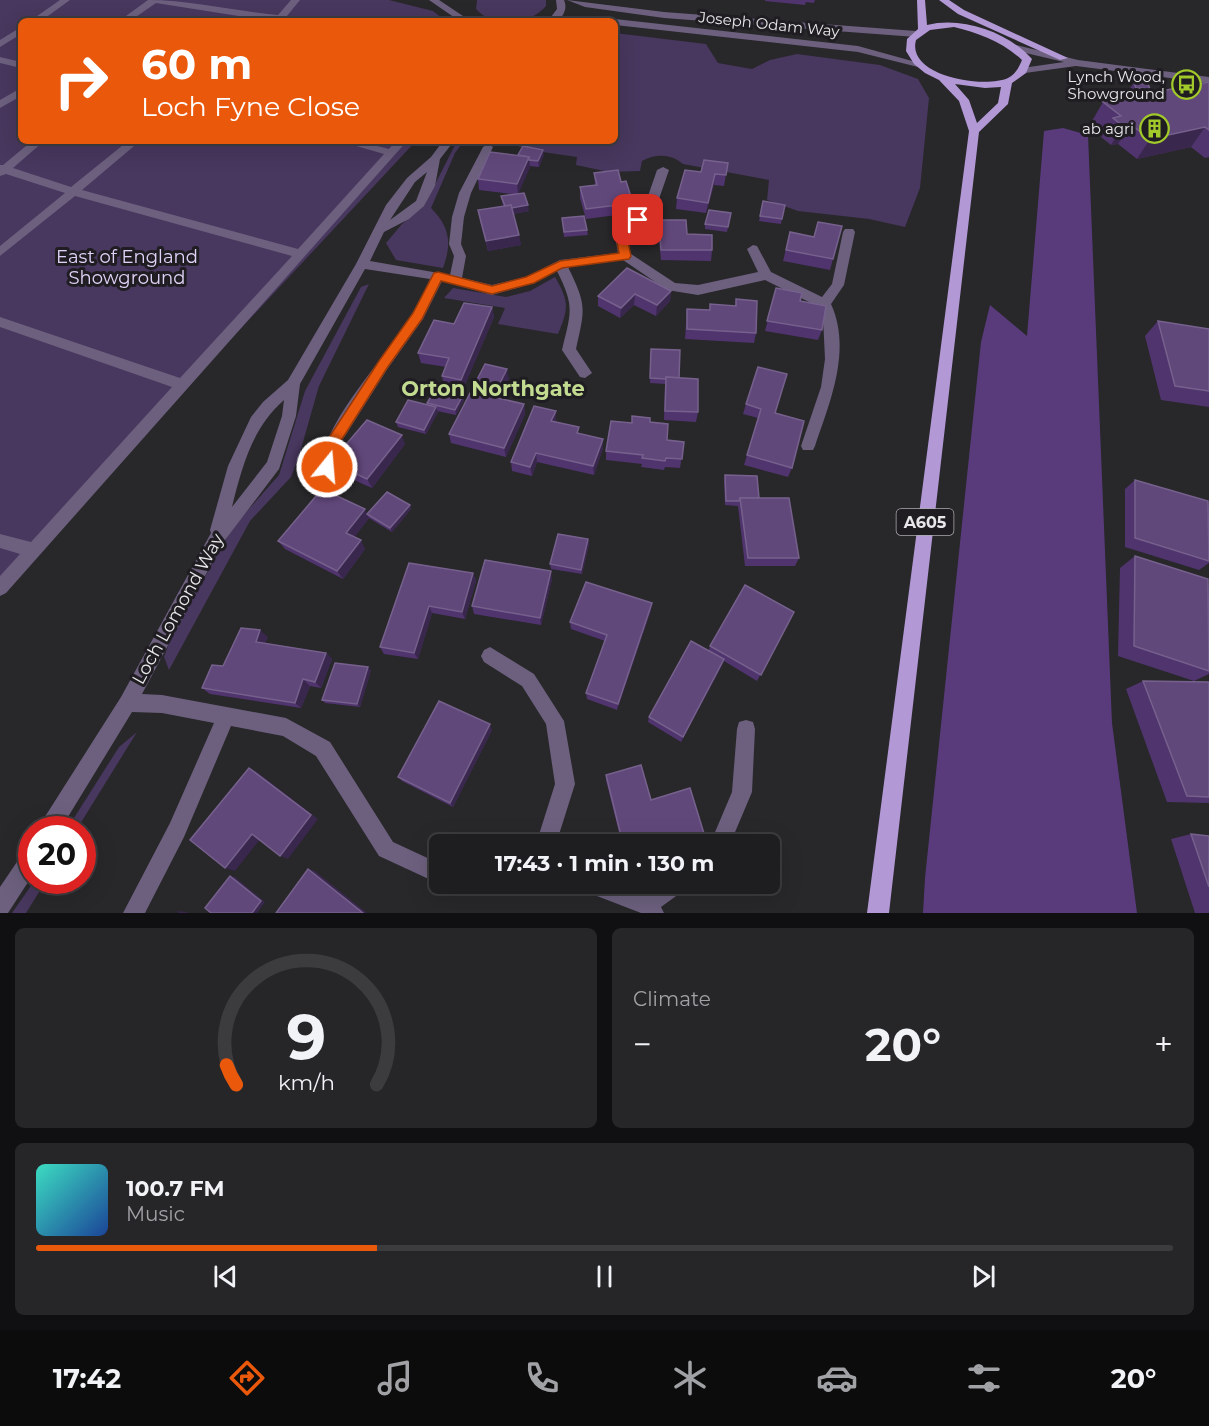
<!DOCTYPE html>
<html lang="en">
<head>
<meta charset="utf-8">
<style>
  :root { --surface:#1e1d20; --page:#262629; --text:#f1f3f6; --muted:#a1a2a5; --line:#3c3b3e; --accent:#ea580c }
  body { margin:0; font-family:Montserrat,sans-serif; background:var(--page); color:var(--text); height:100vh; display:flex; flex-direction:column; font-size:22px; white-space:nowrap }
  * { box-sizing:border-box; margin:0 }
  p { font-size:20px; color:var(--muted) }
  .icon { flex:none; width:33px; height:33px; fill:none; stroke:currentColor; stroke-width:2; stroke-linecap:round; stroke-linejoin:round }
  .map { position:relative; height:913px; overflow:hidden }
  .details { display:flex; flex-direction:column; gap:15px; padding:15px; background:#101012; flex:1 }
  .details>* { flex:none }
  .banner { position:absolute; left:18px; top:18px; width:600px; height:126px; border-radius:9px; box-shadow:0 6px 24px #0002,0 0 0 2px var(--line); background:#ea580c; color:#fff; overflow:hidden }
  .speed { position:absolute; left:18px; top:816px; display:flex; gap:12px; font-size:30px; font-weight:700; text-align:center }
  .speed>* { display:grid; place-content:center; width:78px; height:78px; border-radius:50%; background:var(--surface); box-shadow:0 6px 24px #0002,0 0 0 2px var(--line); line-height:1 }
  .speed .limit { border:9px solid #d22; background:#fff; color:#111 }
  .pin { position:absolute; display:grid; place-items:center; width:51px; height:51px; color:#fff; margin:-26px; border-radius:12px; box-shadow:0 3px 9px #0006 }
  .me { position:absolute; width:66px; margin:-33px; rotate:17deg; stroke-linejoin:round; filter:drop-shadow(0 0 4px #0008) }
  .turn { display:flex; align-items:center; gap:21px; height:126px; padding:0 24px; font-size:27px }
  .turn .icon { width:78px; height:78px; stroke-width:2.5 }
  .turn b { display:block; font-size:42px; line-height:51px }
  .big { font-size:45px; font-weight:700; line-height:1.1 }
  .details .tile { flex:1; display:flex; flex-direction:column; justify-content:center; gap:9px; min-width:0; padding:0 21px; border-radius:9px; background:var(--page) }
  .details .dial { align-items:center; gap:0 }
  .dial svg { height:156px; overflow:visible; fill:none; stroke:var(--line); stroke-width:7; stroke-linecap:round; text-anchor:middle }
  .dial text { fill:var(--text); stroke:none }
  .song { display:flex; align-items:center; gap:18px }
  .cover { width:72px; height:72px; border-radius:9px; background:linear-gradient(135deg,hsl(170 70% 55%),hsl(220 70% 35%)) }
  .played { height:6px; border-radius:3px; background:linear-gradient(90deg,var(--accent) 30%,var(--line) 30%) }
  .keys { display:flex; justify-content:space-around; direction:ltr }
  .heat { display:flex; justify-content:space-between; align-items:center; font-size:33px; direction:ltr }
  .details .tiles { flex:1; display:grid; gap:15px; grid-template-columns:1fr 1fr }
  .tile:last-child { grid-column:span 2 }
  .trip { position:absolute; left:429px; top:834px; width:351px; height:60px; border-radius:9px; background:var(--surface); box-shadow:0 6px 24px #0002,0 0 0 2px var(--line); font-weight:700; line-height:60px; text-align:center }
  .tabs { display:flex; height:96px; justify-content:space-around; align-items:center; background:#0c0c0d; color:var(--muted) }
  .tabs .icon { width:42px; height:42px }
  .tabs .active { color:var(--accent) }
  .tabs b { font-size:27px; color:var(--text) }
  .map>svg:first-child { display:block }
  .green { fill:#48375e }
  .forest { fill:#593b7c }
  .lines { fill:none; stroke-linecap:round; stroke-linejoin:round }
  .minor { fill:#6c607e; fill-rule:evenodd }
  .major { fill:#b298d5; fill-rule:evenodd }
  .wall { fill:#50346e }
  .shaded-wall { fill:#39274d }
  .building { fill:#61487b; stroke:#76618d; stroke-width:1.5 }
  .route { fill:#ea580c; stroke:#983908; stroke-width:1.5 }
  .labels { text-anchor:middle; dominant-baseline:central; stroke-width:6; stroke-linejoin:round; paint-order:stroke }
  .far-street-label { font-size:15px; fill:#e8e7e9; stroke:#1f1d21 }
  .far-poi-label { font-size:15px; fill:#e8e7e9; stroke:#1f1d21; text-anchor:end }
  .shield { fill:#1f1d21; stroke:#acaaad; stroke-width:1.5 }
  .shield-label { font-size:16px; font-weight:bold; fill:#e8e7e9 }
  .park-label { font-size:18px; fill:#e1d2f9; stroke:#1f1d21 }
  .street-label { font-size:18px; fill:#e8e7e9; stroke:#1f1d21 }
  .quarter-label { font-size:21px; font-weight:bold; fill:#c2db91; stroke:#1f1d21 }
</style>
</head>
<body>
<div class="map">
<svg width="1209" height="913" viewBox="0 0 1209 913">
  <rect width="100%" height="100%" fill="#28272a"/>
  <!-- green -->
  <g class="green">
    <polygon points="0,0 389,0 433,11 446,21 21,21 21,141 416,141 34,550 0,590"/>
    <path d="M477 0H546V6C531 25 492 28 476 9Z"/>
    <path d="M615 33 706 44 718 63 752 69 770 60 797 54 880 65 918 79 929 98 920 188 905 227 869 219 798 211 767 200 769 180 683 164C672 154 656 153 642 161L640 171 609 172 576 165 577 157 529 150 504 141H615Z"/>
    <path d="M457 141H464L455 153 431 208C450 227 452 243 443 268L396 260 386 243 402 224 425 204Z"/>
    <path d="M555 277C569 301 569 308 558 334L498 324 505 308 444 298 453 288 506 297 530 291Z"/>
    <polygon points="369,284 319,386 299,456 291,477 250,521 169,670 164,657 171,638 232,528 279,475 305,391 361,287"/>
    <polygon points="137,732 77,829 67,829 119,747"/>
    <polygon points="35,880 46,881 26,913 12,913"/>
  </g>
  <!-- forest -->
  <polygon class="forest" points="1063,128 1088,135 1112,723 1137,913 923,913 925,878 981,342 990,305 1027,336 1044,131"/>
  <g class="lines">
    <!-- minor -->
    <g class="minor">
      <polygon points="60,0 70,0 41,21 30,21"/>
      <path d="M148 0C191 0 234 11 278 15L291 0H300L287 16 355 18 360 21H271L156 3 130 21H119Z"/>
      <polygon points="429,0 439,0 466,18 458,20"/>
      <path d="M556 0H564C567 7 565 12 561 18H601L606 21H548L557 9Z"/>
      <polygon points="567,0 664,12 916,31 921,34 916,37 664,18 585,7"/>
      <polygon points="615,19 858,46 923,64 918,67 858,52 615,25 615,21 611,21"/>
      <polygon points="21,27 21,34 0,47 0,40"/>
      <polygon points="1016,45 1078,60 1209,77 1209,83 1076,66 1025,73 1020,70 1022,68 1064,62 1013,50 1011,48"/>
      <polygon points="0,57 21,62 21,68 0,63"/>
      <polygon points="21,88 21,96 0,108 0,100"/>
      <polygon points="32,141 44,141 13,168 71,187 128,141 140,141 82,190 298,249 384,154 339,141 357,141 389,149 396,141 407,141 6,593 0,596 0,576 20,554 0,548 0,534 31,542 172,387 0,327 0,317 180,378 292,256 75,196 0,256 0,246 65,193 6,174 0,176 0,165 3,165"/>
      <path d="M443 141H454L440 159 435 186 424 206 409 219 384 232 370 261 450 275 454 256 449 244 452 217 459 193 483 147 488 144 493 147 471 193 464 217 461 244 466 256 462 278 492 285 526 277 560 260 618 253 616 242 647 199 657 170 663 167 669 170 659 199 628 242 631 254 675 283 698 285 758 272 747 249 753 245 757 246 771 272 822 297 832 284 843 232 845 229H853L855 232 844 285 831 304C852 350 830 402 815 446L813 450H803L801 446 821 387 825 359 823 317 819 307 765 280 698 295 667 290 623 260 568 267C587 306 585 308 576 349L592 373 585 378 580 377 562 350C571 312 575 307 557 271L534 283 492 295 442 281 423 319 388 368 338 447 332 471 327 473 322 471 319 467C330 411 385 361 413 312 419 302 425 290 430 279L365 269 300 384 296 416 279 469 222 544 142 694 162 695 286 718 330 742 393 842 434 861H440V881H433L379 856 316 756 283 736 231 726 184 837 145 913H123L170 823 214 723 162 713 132 712 60 830H38L41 823 121 697 211 533 210 530 228 466 251 417 263 402 288 380 356 264 386 205 407 178 431 157ZM427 172 416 201 390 220 415 182ZM284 400 282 416 267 462 232 507C242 467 252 428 284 400Z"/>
      <polygon points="490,647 534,674 564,721 575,784 556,844 536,844 555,784 546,724 522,686 484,662 481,656 484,650"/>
      <polygon points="746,720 753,722 755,729 752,792 730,844 710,844 732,792 737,729 739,722"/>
      <polygon points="32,847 32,876 8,913 0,913 0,887 25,850"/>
      <polygon points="581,884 619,884 646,893 659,884 686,884 683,891 661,907 664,913 641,913 584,891"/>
    </g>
    <!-- major -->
    <g class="major">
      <path d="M917 0H925L927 25C962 16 1008 32 1032 59L1026 73 1012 83 1008 104 979 132 889 913H867L969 131 959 101 939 80 925 73 914 64 906 51 907 39 918 29ZM954 27C979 33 1003 42 1022 60 1019 67 1016 74 1008 78 984 89 906 76 916 40L930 30ZM955 84 985 88 1001 87 998 103 977 123 969 100Z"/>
      <polygon points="939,0 949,0 964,10 1068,58 1060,60 958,14"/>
    </g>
  </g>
  <!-- wall -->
  <g class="wall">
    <polygon points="765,0 815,0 814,3 806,2 805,5 765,1"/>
    <polygon points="1209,82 1209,157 1205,158 1191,147 1137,159 1118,144 1111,145 1101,137 1105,132 1092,121 1103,102 1145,94 1132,93 1130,88 1134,83 1150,89 1147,94"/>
    <polygon points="518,155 544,155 539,167 529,166 530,167 518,193 529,211 513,214 521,245 488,251 480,221 478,210 503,206 501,196 513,194 479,190 478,179"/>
    <polygon points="728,163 724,186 714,185 706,213 676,209 677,198 701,172"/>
    <polygon points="594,173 621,182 633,203 632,213 586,219 580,198 580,187 595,185"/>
    <polygon points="763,201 785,205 781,224 759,221"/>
    <polygon points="731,213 727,232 705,229 705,224"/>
    <polygon points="562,218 587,230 588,235 564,237"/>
    <polygon points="659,220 687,234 712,250 711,261 661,260 658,230"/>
    <polygon points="790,232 833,259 830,270 783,261"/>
    <polygon points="776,288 800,301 822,330 818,340 765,331"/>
    <polygon points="671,291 670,301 656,316 634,305 620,318 598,306 598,296"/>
    <polygon points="736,299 756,333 754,343 685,339 687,309 709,310 735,306"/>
    <polygon points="492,307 494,317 463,389 444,386 442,376 446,367 421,363 418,353 454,324"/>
    <polygon points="1158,321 1209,329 1209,407 1161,400 1145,336"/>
    <polygon points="651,349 679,378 698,412 696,422 664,420 665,384 650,383"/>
    <polygon points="509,379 499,398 524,404 525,414 506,457 451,443 449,434"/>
    <polygon points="464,400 456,415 437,411 438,412 426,434 398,427 396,422 428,405 427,403"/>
    <polygon points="746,404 775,413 792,468 788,477 744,465 758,418 743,414"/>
    <polygon points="556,420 556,422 579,434 603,439 603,448 594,475 537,462 532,476 512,471 511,462"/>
    <polygon points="650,422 667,440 684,442 680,468 665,467 664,470 641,467 642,464 606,460 606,451 632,423"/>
    <polygon points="405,444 372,488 336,472 331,462"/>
    <polygon points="725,475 759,498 799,558 795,566 745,566 738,506 725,505 724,480"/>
    <polygon points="1135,480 1209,522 1209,563 1199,570 1125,547 1125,489"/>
    <polygon points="410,505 411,509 392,532 369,518 354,537 365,549 343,579 285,549 278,541 367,514"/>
    <polygon points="588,539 589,544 582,574 551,569 550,564"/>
    <polygon points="1135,556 1209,595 1209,674 1194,681 1118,656 1120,568"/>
    <polygon points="409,563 473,573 476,581 465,619 432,613 418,659 384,654 380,647"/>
    <polygon points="552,579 541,625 474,614 472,606"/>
    <polygon points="651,610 617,710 587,699 586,693 605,641 571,629 570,622"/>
    <polygon points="794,612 757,681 724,661 681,742 648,722 649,717 709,650 710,646"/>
    <polygon points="268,637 265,643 326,653 332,659 321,688 310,686 301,708 210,694 202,688 223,666"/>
    <polygon points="371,670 360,707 325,703 322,700"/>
    <polygon points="1143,681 1209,682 1209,803 1167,802 1126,689"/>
    <polygon points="492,730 453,807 402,781 398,777"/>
    <polygon points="606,775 651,800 703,843 698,844 622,844 606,780"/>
    <polygon points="1191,834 1209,836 1209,913 1195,913 1171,839"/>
  </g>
  <!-- shaded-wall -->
  <g class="shaded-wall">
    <polygon points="1130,124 1118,144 1111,145 1123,126"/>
    <polygon points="1205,127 1191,147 1137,159 1150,139"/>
    <polygon points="543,150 544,155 539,167 538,161"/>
    <polygon points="529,157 530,167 518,195 517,184"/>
    <polygon points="715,174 714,185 706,213 708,203"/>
    <polygon points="528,205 529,211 506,215 506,209"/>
    <polygon points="519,235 521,245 488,251 486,241"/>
    <polygon points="671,291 670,301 656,316 657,305"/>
    <polygon points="635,294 634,305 620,318 621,308"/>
    <polygon points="492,307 494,317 463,389 461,380"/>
    <polygon points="507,369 509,379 495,407 493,397"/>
    <polygon points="463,395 464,400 456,415 455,410"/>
    <polygon points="524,404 525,414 506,457 504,448"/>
    <polygon points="436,407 438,412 426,434 424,430"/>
    <polygon points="556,411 556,420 552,430 551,421"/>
    <polygon points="402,435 405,444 372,488 367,479"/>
    <polygon points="603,439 603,448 594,475 593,466"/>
    <polygon points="536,453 537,462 532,476 530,467"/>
    <polygon points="410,505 411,509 392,532 390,528"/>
    <polygon points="365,509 369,518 351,542 346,533"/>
    <polygon points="588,539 589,544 582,574 581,570"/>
    <polygon points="361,540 365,549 343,579 337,571"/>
    <polygon points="551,571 552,579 541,625 540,618"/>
    <polygon points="473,573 476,581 465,619 462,612"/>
    <polygon points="652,603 651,610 617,710 618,704"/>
    <polygon points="429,606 432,613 418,659 414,653"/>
    <polygon points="260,630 268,637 263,648 256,642"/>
    <polygon points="326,653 332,659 321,688 315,682"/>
    <polygon points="724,659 722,666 681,742 683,737"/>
    <polygon points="368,667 371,670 360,707 357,704"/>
    <polygon points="303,679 310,686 301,708 295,703"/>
    <polygon points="490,724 492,730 453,807 450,803"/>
    <polygon points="249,768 257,772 318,819 288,859 280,856"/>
    <polygon points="252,834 261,838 235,871 225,868"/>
    <polygon points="706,840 703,843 698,844 691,844"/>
    <polygon points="308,869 315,871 367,913 363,913"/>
    <polygon points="230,876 235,877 265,902 257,913 252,913"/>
    <polygon points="176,911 187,912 188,913 179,913"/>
  </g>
  <!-- building -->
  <g class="building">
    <polygon points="1209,82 1209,130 1205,127 1150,139 1130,124 1123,126 1113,118 1121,116 1103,102"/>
    <polygon points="1134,83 1148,84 1150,89 1136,88"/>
    <polygon points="523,146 543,150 538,161 529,160 529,157 518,155"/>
    <polygon points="490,152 529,157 517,184 478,179"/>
    <polygon points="704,160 728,163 726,175 715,174 708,203 677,198 685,170 701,172"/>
    <polygon points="618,170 621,182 626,181 633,203 586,209 580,187 597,185 594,173"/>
    <polygon points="524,193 528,205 512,208 511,205 505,206 501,196"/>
    <polygon points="763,201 785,205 782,219 760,216"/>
    <polygon points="511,205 519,235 486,241 478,210"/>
    <polygon points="709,210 731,213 728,227 705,224"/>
    <polygon points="584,216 587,230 564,232 562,218"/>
    <polygon points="659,220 686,220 687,234 712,235 712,250 661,250"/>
    <polygon points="818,222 842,226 833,259 786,250 790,232 814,237"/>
    <polygon points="627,268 671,291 657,305 635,294 621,308 598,296"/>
    <polygon points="776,288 802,293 800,301 826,306 822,330 767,321"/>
    <polygon points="736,299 757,301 756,333 687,329 687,309 710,310 710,304 736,306"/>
    <polygon points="464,303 492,307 461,380 442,376 449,358 418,353 434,320 454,324"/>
    <polygon points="1158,321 1209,329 1209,391 1175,386"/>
    <polygon points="651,349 680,350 679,378 666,377 666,379 650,378"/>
    <polygon points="485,364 507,369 493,397 524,404 504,448 449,434"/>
    <polygon points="758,367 787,374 775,413 804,421 792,468 747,455 761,409 746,404"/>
    <polygon points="666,377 698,379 698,412 665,411"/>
    <polygon points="436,388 463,395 455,410 427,403"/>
    <polygon points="408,400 436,407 424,430 396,422"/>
    <polygon points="534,406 556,411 551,421 579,427 577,433 603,439 593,466 536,453 530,467 511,462"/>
    <polygon points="632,416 650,418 650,422 668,424 667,440 684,442 682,459 666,458 665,461 642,458 643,455 606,451 611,421 632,423"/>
    <polygon points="367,420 402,435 367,479 331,462"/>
    <polygon points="725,475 757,476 759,498 740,498 739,501 726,501"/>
    <polygon points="1135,480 1208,501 1209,561 1135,538"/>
    <polygon points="322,489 365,509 346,533 361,540 337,571 278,541"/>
    <polygon points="387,492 410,505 390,528 367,514"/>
    <polygon points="740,498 789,498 799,558 748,558"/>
    <polygon points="558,534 588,539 581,570 550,564"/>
    <polygon points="1135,556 1208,579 1209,671 1134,646"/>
    <polygon points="485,560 551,571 540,618 472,606"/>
    <polygon points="409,563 473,573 462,612 429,606 414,653 380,647"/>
    <polygon points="586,582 652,603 618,704 586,693 607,635 570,622"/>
    <polygon points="745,585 794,612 761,675 710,646"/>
    <polygon points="241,628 260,630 256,642 326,653 315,682 303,679 295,703 202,688 212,665 223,666"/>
    <polygon points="691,641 724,659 683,737 649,717"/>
    <polygon points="335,663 368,667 357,704 322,700"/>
    <polygon points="1143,681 1209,682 1209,797 1187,796"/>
    <polygon points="439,701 490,724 450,803 398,777"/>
    <polygon points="641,765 651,800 690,788 706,840 691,844 623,844 606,775"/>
    <polygon points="249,768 311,815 280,856 252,834 225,868 190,840"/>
    <polygon points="1191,834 1209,836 1209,887"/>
    <polygon points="308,869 363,913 276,913"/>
    <polygon points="230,876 261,901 252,913 211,913 205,908"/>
  </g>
  <!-- route -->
  <polygon class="route" points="638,217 643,220 628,242 631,256 629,259 562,268 534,283 492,294 441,281 422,319 387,368 337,447 332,471 322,471 320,467 326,442 379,361 413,313 434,273 438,272 492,286 526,277 560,261 619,253 617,242 634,218"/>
  <!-- icons -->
  <defs>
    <symbol id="bus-ring" viewBox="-11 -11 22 22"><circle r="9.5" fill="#1f1d21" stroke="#a1c929" stroke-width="1.5"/><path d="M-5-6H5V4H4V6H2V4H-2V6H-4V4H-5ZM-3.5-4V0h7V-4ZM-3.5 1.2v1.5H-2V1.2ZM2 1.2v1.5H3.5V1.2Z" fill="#a1c929"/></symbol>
    <symbol id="building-ring" viewBox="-11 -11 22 22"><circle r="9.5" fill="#1f1d21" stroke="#a1c929" stroke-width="1.5"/><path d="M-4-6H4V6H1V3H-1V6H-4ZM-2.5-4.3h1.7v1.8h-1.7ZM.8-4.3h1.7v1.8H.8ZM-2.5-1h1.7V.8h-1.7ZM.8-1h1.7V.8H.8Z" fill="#a1c929"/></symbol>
  </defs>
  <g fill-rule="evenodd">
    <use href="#bus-ring" x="1170" y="68" width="33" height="33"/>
    <use href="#building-ring" x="1138" y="112" width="33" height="33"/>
  </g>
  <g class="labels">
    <!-- far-street labels -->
    <g class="far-street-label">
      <text transform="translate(769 24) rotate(6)">Joseph Odam Way</text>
    </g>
    <!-- far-poi labels -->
    <g class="far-poi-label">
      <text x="1165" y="76">Lynch Wood,<tspan x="1165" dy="17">Showground</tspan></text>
      <text x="1134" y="128">ab agri</text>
    </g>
    <!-- shield labels -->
    <rect class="shield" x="896.5" y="509" width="57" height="26" rx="4.5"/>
    <g class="shield-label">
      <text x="925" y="522">A605</text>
    </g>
    <!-- park labels -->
    <g class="park-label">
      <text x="127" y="257">East of England<tspan x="127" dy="21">Showground</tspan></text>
    </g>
    <!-- street labels -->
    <g class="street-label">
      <text transform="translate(178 609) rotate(-61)">Loch Lomond Way</text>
    </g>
    <!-- quarter labels -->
    <g class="quarter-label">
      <text x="493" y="388">Orton Northgate</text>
    </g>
  </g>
</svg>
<div class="speed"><div class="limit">20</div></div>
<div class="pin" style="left:638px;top:220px;background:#d93025"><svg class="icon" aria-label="arrive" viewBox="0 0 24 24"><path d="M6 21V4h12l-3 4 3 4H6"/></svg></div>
<svg class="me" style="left:327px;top:467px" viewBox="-20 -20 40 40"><circle r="17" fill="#ea580c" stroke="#fff" stroke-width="3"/><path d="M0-11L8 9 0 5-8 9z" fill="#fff"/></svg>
<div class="trip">17:43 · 1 min · 130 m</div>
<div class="banner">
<div class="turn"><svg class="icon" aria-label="right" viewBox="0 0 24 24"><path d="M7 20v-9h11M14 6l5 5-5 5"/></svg><div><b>60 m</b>Loch Fyne Close</div></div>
</div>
</div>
<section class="details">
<div class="tiles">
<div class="tile dial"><svg viewBox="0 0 100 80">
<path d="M14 69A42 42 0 1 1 86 69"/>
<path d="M14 69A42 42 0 0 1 9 59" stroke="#ea580c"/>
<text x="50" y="56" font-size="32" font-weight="700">9</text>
<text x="50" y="72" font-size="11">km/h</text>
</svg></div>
<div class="tile"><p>Climate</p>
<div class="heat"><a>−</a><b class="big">20°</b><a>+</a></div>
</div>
<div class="tile">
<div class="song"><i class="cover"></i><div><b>100.7 FM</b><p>Music</p></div></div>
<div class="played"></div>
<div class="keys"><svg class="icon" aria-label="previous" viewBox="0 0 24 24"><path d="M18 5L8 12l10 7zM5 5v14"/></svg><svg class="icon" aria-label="pause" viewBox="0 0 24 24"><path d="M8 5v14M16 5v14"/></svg><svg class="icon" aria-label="next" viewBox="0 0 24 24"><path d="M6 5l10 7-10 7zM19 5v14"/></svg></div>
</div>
</div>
</section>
<nav class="tabs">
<b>17:42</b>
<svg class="icon active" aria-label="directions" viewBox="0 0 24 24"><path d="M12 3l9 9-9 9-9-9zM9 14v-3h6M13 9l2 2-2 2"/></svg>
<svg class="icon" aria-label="music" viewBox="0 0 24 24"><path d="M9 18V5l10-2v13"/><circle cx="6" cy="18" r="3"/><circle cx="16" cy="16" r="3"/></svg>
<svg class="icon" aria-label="phone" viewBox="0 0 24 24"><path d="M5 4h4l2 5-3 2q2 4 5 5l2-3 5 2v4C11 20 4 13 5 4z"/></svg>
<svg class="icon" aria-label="climate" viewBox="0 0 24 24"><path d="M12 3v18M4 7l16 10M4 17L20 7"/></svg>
<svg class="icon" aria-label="car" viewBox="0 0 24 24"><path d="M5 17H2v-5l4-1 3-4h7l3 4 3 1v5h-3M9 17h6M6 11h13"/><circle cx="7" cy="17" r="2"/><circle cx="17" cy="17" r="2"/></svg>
<svg class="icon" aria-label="filters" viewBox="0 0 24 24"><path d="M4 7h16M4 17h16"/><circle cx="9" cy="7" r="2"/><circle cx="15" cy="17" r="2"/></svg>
<b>20°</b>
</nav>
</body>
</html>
